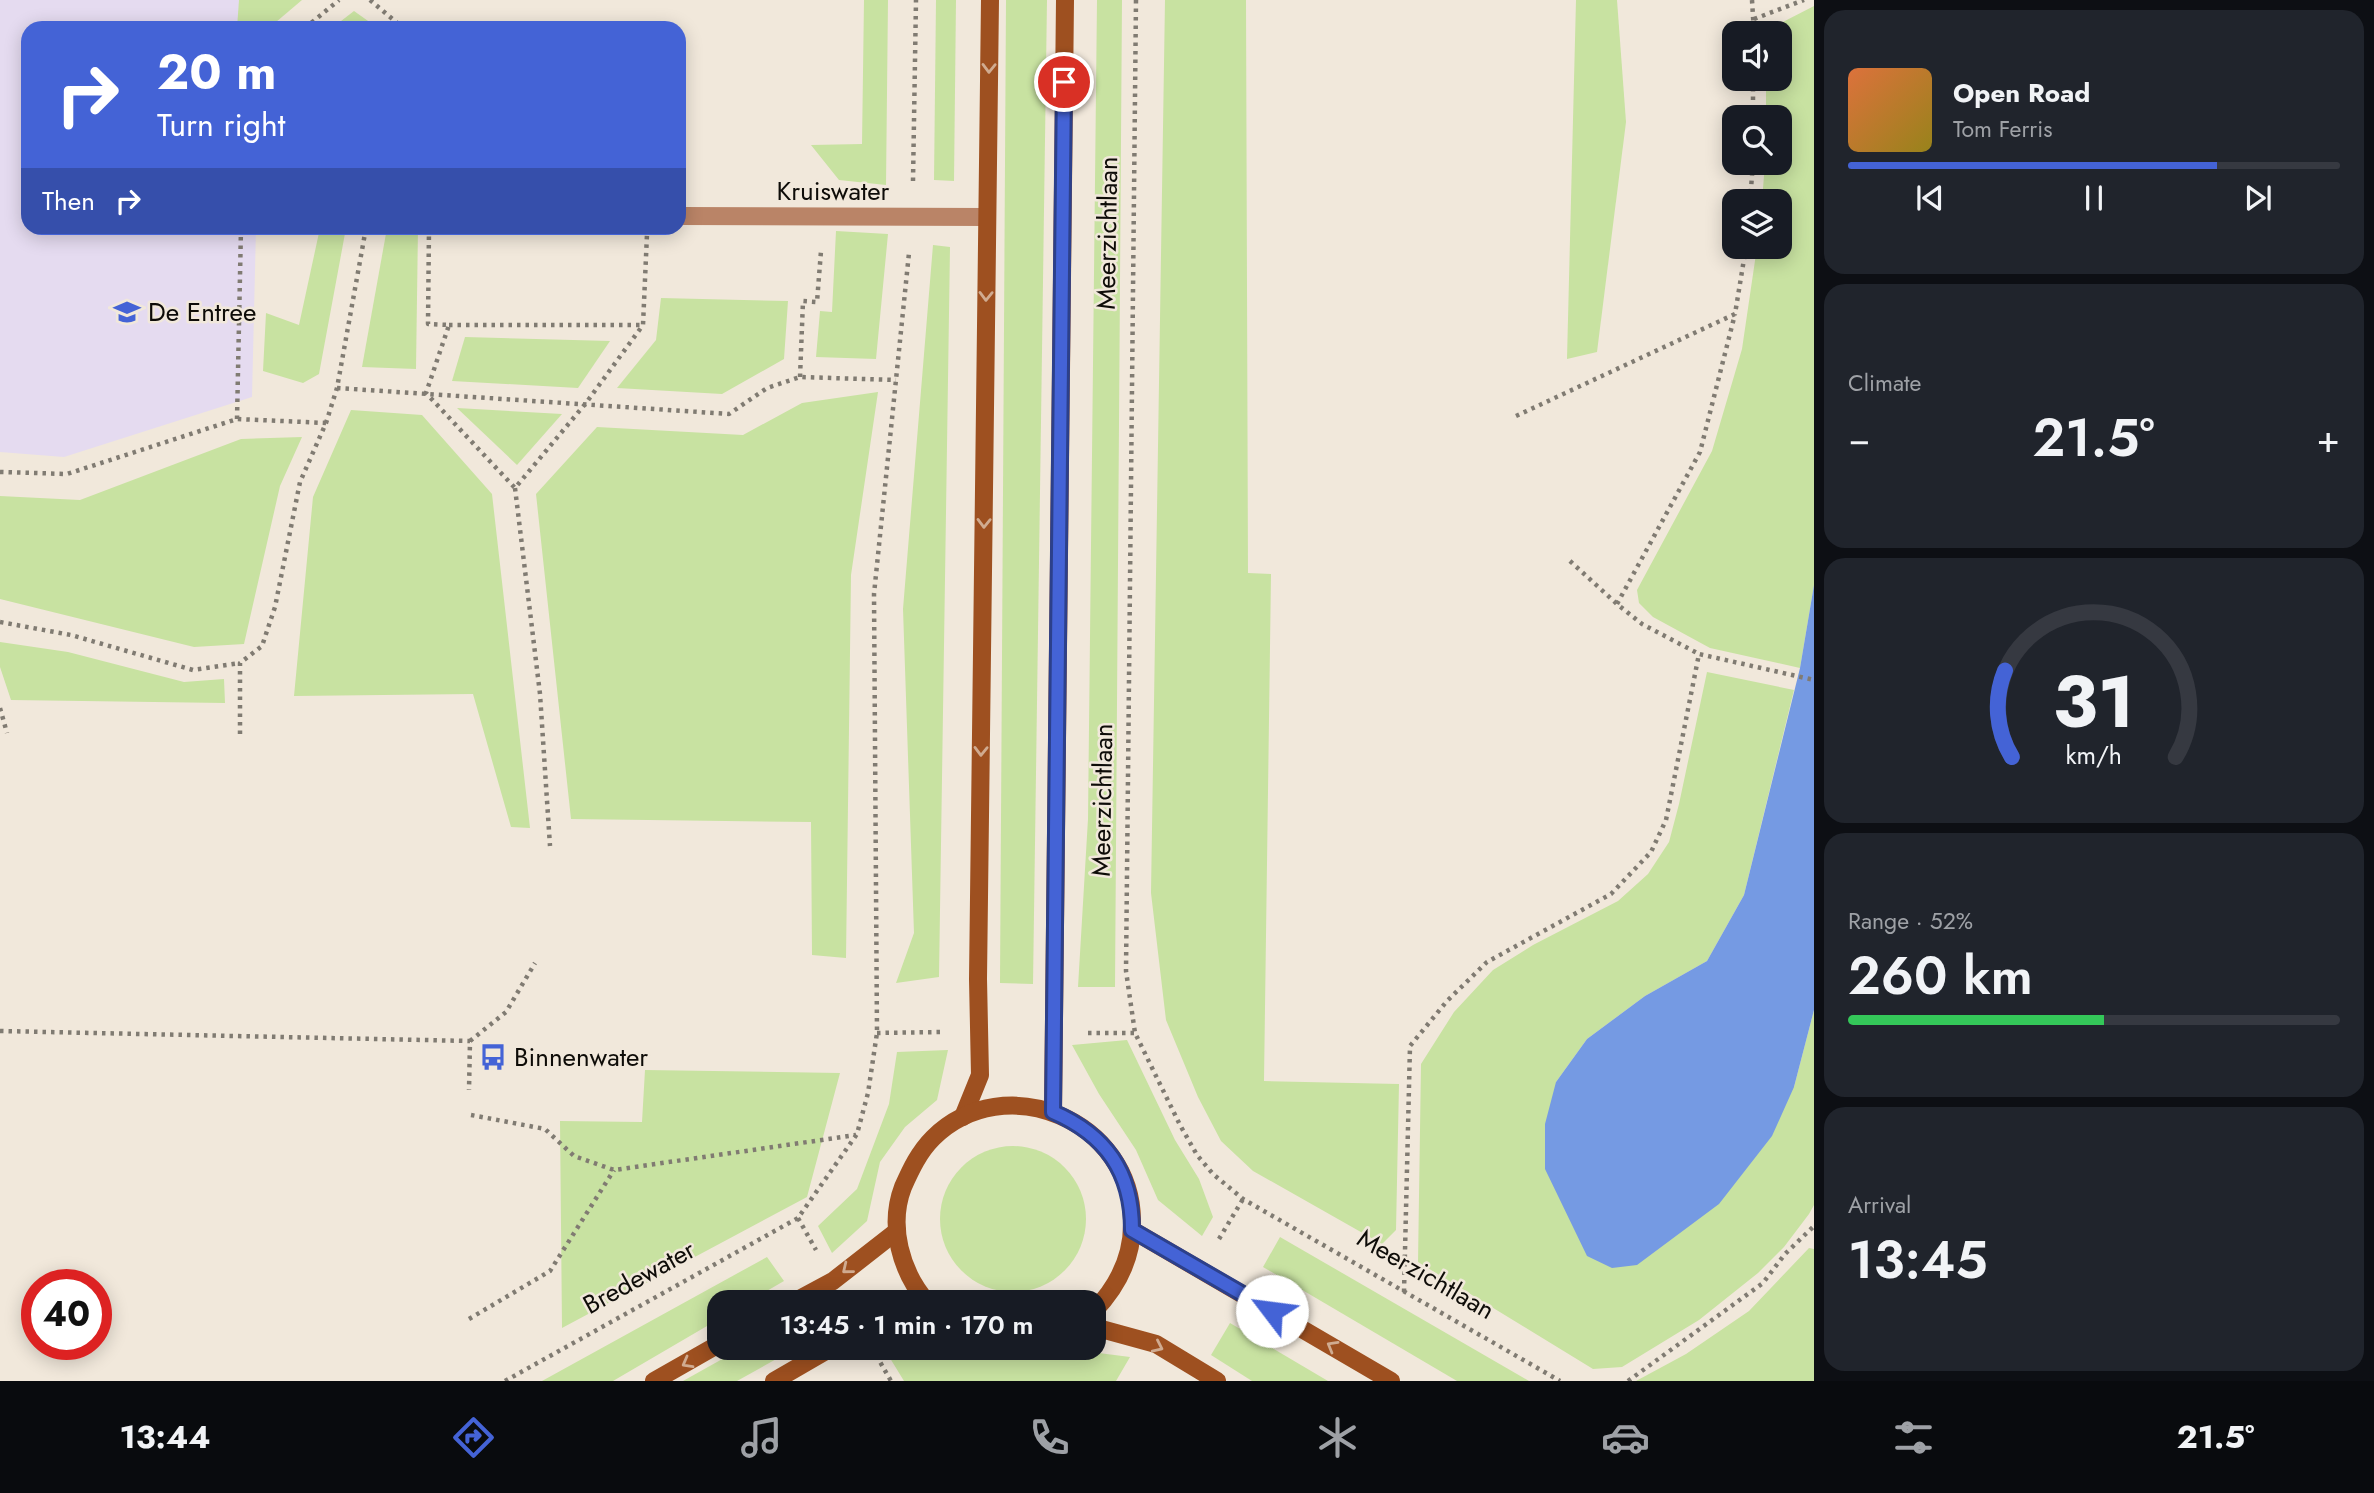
<!DOCTYPE html>
<html lang="en">
<head>
<meta charset="utf-8">
<style>
  :root { --surface:#171b24; --page:#20242c; --text:#f1f3f6; --muted:#9ea1a6; --line:#363941; --accent:#4463d6 }
  body { margin:0; font-family:Jost,sans-serif; background:var(--page); color:var(--text); height:100vh; display:flex; flex-direction:column; font-size:26px; white-space:nowrap }
  * { box-sizing:border-box; margin:0 }
  p { font-size:23px; color:var(--muted) }
  .icon { flex:none; width:38px; height:38px; fill:none; stroke:currentColor; stroke-width:2; stroke-linecap:round; stroke-linejoin:round }
  .map { position:relative; flex:1; overflow:hidden }
  .panel { display:flex; flex-direction:column; gap:10px; padding:10px; background:#0d0f14; width:560px }
  .panel>* { flex:none }
  .top-card { position:absolute; left:21px; top:21px; width:665px; height:214px; border-radius:21px; box-shadow:0 4px 18px #0003; background:#4463d6; color:#fff; overflow:hidden }
  .fabs { position:absolute; left:1722px; top:21px; display:grid; gap:14px }
  .fabs a { display:grid; place-items:center; width:70px; height:70px; border-radius:14px; background:var(--surface); box-shadow:0 4px 18px #0003; font-size:35px }
  .speed { position:absolute; left:21px; top:1269px; display:flex; gap:14px; font-size:35px; font-weight:700; text-align:center }
  .speed>* { display:grid; place-content:center; width:91px; height:91px; border-radius:50%; background:var(--surface); box-shadow:0 4px 18px #0003; line-height:1 }
  .speed .limit { border:10px solid #d22; background:#fff; color:#111 }
  .pin { position:absolute; display:grid; place-items:center; width:60px; height:60px; color:#fff; margin:-30px; border:4px solid #fff; border-radius:50%; box-shadow:0 2px 7px #0007 }
  .me { position:absolute; width:77px; margin:-38px; rotate:300deg; stroke-linejoin:round; filter:drop-shadow(0 0 5px #0008) }
  .turn { display:flex; align-items:center; gap:24px; height:147px; padding:0 21px; font-size:32px }
  .turn .icon { width:91px; height:91px; stroke-width:2.5 }
  .turn b { display:block; font-size:49px; line-height:60px }
  .then { display:flex; align-items:center; height:66px; padding:0 21px; background:#0003; gap:14px; font-size:26px }
  .big { font-size:52px; font-weight:600; line-height:1.1 }
  .panel .card { flex:1; display:flex; flex-direction:column; justify-content:center; gap:10px; min-width:0; padding:0 24px; border-radius:21px; background:var(--page) }
  .panel .dial { align-items:center; gap:0 }
  .dial svg { height:182px; overflow:visible; fill:none; stroke:var(--line); stroke-width:7; stroke-linecap:round; text-anchor:middle }
  .dial text { fill:var(--text); stroke:none }
  .song { display:flex; align-items:center; gap:21px }
  .cover { width:84px; height:84px; border-radius:10px; background:linear-gradient(135deg,hsl(20 70% 55%),hsl(50 70% 35%)) }
  .played { height:7px; border-radius:4px; background:linear-gradient(90deg,var(--accent) 75%,var(--line) 75%) }
  .keys { display:flex; justify-content:space-around; direction:ltr }
  .heat { display:flex; justify-content:space-between; align-items:center; font-size:38px; direction:ltr }
  .charge { height:10px; border-radius:5px; background:linear-gradient(90deg,#34c759 52%,var(--line) 0) }
  .trip { position:absolute; left:707px; top:1290px; width:399px; height:70px; border-radius:21px; background:var(--surface); box-shadow:0 4px 18px #0003; font-weight:600; line-height:70px; text-align:center }
  .menu { display:flex; height:112px; justify-content:space-around; align-items:center; background:#090b0e; color:var(--muted) }
  .menu .icon { width:49px; height:49px }
  .menu .current { color:var(--accent) }
  .menu b { font-size:32px; color:var(--text) }
  main { display:flex; flex:1; min-height:0 }
  .map>svg:first-child { display:block }
  .education { fill:#e5dbf0 }
  .green { fill:#c8e2a1 }
  .water { fill:#759ae3 }
  .lines { fill:none; stroke-linecap:round; stroke-linejoin:round }
  .path { stroke:#807b72; stroke-width:4.5; stroke-dasharray:3.5 5; stroke-linecap:butt }
  .street { stroke:#ba8467; stroke-width:18 }
  .secondary { stroke:#9e5020; stroke-width:18 }
  .oneway { stroke:#d0ab90 }
  .route-casing { stroke:#2c408b; stroke-width:18 }
  .route { stroke:#4463d6; stroke-width:12 }
  .labels { text-anchor:middle; dominant-baseline:central; stroke-width:5; stroke-linejoin:round; paint-order:stroke }
  .street-label { font-size:26px; fill:#0e0c08; stroke:#f1e8db }
  .poi-label { font-size:26px; fill:#0e0c08; stroke:#f1e8db; text-anchor:start }
</style>
</head>
<body>
<main>
<div class="map">
<svg width="1814" height="1381" viewBox="0 0 1814 1381">
  <rect width="100%" height="100%" fill="#f1e8db"/>
  <!-- education -->
  <polygon class="education" points="0,0 261,0 261,28 28,28 28,228 256,228 252,397 64,457 0,452"/>
  <!-- green -->
  <g class="green">
    <polygon points="239,0 302,0 269,28 237,28"/>
    <polygon points="864,0 888,0 886,185 839,180 811,145 862,144"/>
    <polygon points="936,0 956,0 954,181 934,180"/>
    <polygon points="1006,0 1047,0 1033,984 1000,983"/>
    <polygon points="1097,0 1122,0 1115,987 1078,987 1088,819"/>
    <polygon points="1165,0 1246,0 1248,573 1271,574 1264,1081 1399,1084 1396,1230 1382,1244 1253,1171 1221,1141 1198,1097 1166,1020 1151,893"/>
    <polygon points="1576,0 1617,0 1626,122 1597,352 1567,359"/>
    <polygon points="1814,6 1814,585 1800,668 1710,648 1653,617 1639,603 1637,590 1712,451 1742,349 1757,247 1780,247 1780,201 1762,201 1765,163 1780,163 1780,117 1766,117 1766,79 1780,79 1780,33 1767,33 1771,28"/>
    <polygon points="354,11 378,28 332,28"/>
    <polygon points="320,228 346,228 319,374 303,383 263,371 266,313 299,325"/>
    <polygon points="387,228 418,228 416,369 362,367"/>
    <polygon points="836,231 888,234 876,359 816,357 820,311 832,312"/>
    <polygon points="933,245 950,247 939,977 896,983 914,933 903,609"/>
    <polygon points="661,298 788,301 784,359 722,394 617,388 656,340"/>
    <polygon points="465,337 610,341 578,388 452,381"/>
    <polygon points="878,392 851,575 846,958 812,955 811,822 571,819 536,494 597,427 743,435 802,403"/>
    <polygon points="457,408 562,414 517,465"/>
    <polygon points="351,410 422,415 492,494 530,828 511,827 473,694 294,696 313,497"/>
    <polygon points="302,437 280,486 244,644 194,647 0,599 0,496 80,500 241,439"/>
    <polygon points="0,642 68,652 184,682 224,679 225,703 11,700 0,667"/>
    <polygon points="1707,672 1794,690 1744,895 1707,961 1645,996 1587,1039 1556,1082 1794,1087 1814,1010 1814,1205 1809,1214 1784,1247 1758,1273 1699,1320 1622,1367 1593,1369 1418,1262 1421,1064 1454,1012 1493,970 1533,945 1618,901 1648,874 1669,842 1679,804"/>
    <polygon points="1127,1040 1175,1140 1199,1179 1213,1217 1202,1236 1158,1200 1136,1150 1099,1094 1072,1045"/>
    <polygon points="948,1050 937,1100 905,1127 880,1162 867,1221 832,1253 818,1226 857,1189 889,1104 897,1052"/>
    <polygon points="645,1070 840,1073 807,1197 562,1328 560,1121 642,1122"/>
    <circle cx="1013" cy="1219" r="73"/>
    <polygon points="1280,1237 1529,1381 1457,1381 1263,1267"/>
    <polygon points="1809,1248 1814,1249 1814,1381 1636,1381 1686,1354 1749,1311"/>
    <polygon points="767,1257 784,1281 748,1302 719,1302 719,1319 613,1381 542,1381"/>
    <polygon points="1230,1323 1328,1381 1252,1381 1211,1355"/>
    <polygon points="742,1348 796,1348 737,1381 683,1381"/>
    <polygon points="890,1348 949,1348 994,1358 1042,1360 1091,1352 1130,1357 1116,1381 904,1381 885,1350"/>
  </g>
  <!-- water -->
  <polygon class="water" points="1814,585 1814,1010 1794,1087 1772,1136 1719,1204 1637,1265 1612,1268 1587,1256 1545,1169 1545,1124 1556,1082 1587,1039 1645,996 1707,961 1744,895 1800,668"/>
  <g class="lines">
    <!-- path -->
    <g class="path">
      <polyline points="370,0 402,27 410,28"/>
      <polyline points="1136,0 1126,971 1135,1033 1180,1125 1197,1155 1213,1174 1243,1199 1560,1381"/>
      <polyline points="1752,0 1754,33"/>
      <polyline points="1754,19 1804,0"/>
      <polyline points="305,28 339,0"/>
      <polyline points="1753,117 1753,79"/>
      <polyline points="913,181 916,0"/>
      <polyline points="1750,201 1753,163"/>
      <polyline points="429,228 428,324 449,325 426,393 515,488 586,403 643,325 647,234"/>
      <polyline points="449,325 642,325"/>
      <polyline points="800,377 803,301 817,302 821,251"/>
      <polyline points="337,388 729,414 767,388 800,377 896,380"/>
      <polyline points="1516,416 1735,314 1746,247"/>
      <polyline points="237,419 241,228"/>
      <polyline points="0,472 67,474 237,419 326,423"/>
      <polyline points="515,488 540,694 550,846"/>
      <polyline points="1570,561 1617,604 1642,624 1699,654"/>
      <polyline points="1617,604 1700,452 1735,314"/>
      <polyline points="0,622 71,635 193,670 240,663"/>
      <polyline points="0,708 7,733"/>
      <polyline points="240,734 240,663 262,646 275,607 300,482 326,423 337,388 366,228"/>
      <polyline points="0,1031 470,1041 469,1090"/>
      <polyline points="877,1033 942,1032"/>
      <polyline points="1088,1033 1135,1033"/>
      <polyline points="470,1041 506,1012 535,963"/>
      <polyline points="471,1115 545,1129 574,1156 614,1170 856,1135"/>
      <polyline points="798,1218 816,1250"/>
      <polyline points="1219,1239 1243,1199"/>
      <polyline points="1404,1292 1410,1046 1447,1001 1487,962 1611,894 1651,852 1666,820 1699,654 1814,680"/>
      <polyline points="469,1319 550,1271 614,1170"/>
      <polyline points="872,1348 891,1381"/>
      <polyline points="505,1381 798,1218 857,1134 868,1093 877,1033 874,594 909,253"/>
      <polyline points="1628,1381 1763,1283 1785,1254 1814,1226"/>
    </g>
    <!-- street -->
    <polyline class="street" points="679,216 987,217"/>
    <!-- secondary -->
    <g class="secondary">
      <polyline points="1053,1112 1065,0"/>
      <polyline points="963,1117 980,1075 978,979 990,0"/>
      <polyline points="1132,1230 1391,1381"/>
      <polyline points="794,1302 833,1281 897,1231"/>
      <path d="M927 1302C901 1272 888 1226 903 1187 911 1169 919 1152 933 1138 1005 1067 1132 1121 1132 1221 1133 1257 1118 1286 1094 1311"/>
      <polyline points="1094,1327 1156,1344 1217,1381"/>
      <polyline points="654,1381 719,1344"/>
      <polyline points="774,1381 831,1348"/>
    </g>
  </g>
  <!-- one-way arrows -->
  <defs><path id="oneway-chevron" d="M-2-3.5L2.5 0L-2 3.5" fill="none" stroke-width="1.6" stroke-linecap="round" stroke-linejoin="round" transform="scale(1.75)"/></defs>
  <g class="oneway">
    <use href="#oneway-chevron" transform="translate(989 68) rotate(91)"/>
    <use href="#oneway-chevron" transform="translate(986 296) rotate(91)"/>
    <use href="#oneway-chevron" transform="translate(984 523) rotate(91)"/>
    <use href="#oneway-chevron" transform="translate(981 751) rotate(91)"/>
    <use href="#oneway-chevron" transform="translate(847 1269) rotate(141)"/>
    <use href="#oneway-chevron" transform="translate(1332 1346) rotate(-150)"/>
    <use href="#oneway-chevron" transform="translate(1158 1347) rotate(25)"/>
    <use href="#oneway-chevron" transform="translate(687 1363) rotate(151)"/>
  </g>
  <g class="lines">
    <defs>
      <path id="route" d="M1064 82 1053 1112C1106 1135 1132 1172 1132 1230L1272 1311"/>
    </defs>
    <!-- route casing -->
    <use href="#route" class="route-casing"/>
    <!-- route -->
    <use href="#route" class="route"/>
  </g>
  <!-- icons -->
  <defs>
    <symbol id="school-bare" viewBox="-9 -9 18 18"><path d="M0-5L7-2L0 1L-7-2ZM-4 1L0 2.5L4 1V4Q0 6-4 4Z" fill="#4463d6" stroke="#f1e8db" stroke-width="2.5" paint-order="stroke"/></symbol>
    <symbol id="bus-bare" viewBox="-9 -9 18 18"><path d="M-5-6H5V4H4V6H2V4H-2V6H-4V4H-5ZM-3.5-4V0h7V-4ZM-3.5 1.2v1.5H-2V1.2ZM2 1.2v1.5H3.5V1.2Z" fill="#4463d6" stroke="#f1e8db" stroke-width="2.5" paint-order="stroke"/></symbol>
  </defs>
  <g fill-rule="evenodd">
    <use href="#school-bare" x="108" y="293" width="38" height="38"/>
    <use href="#bus-bare" x="474" y="1038" width="38" height="38"/>
  </g>
  <g class="labels">
    <!-- street labels -->
    <g class="street-label">
      <text x="833" y="191">Kruiswater</text>
      <text transform="translate(1107 233) rotate(-89)">Meerzichtlaan</text>
      <text transform="translate(1102 800) rotate(-89)">Meerzichtlaan</text>
      <text transform="translate(1426 1274) rotate(30)">Meerzichtlaan</text>
      <text transform="translate(639 1277) rotate(-29)">Bredewater</text>
    </g>
    <!-- poi labels -->
    <g class="poi-label">
      <text x="148" y="312">De Entree</text>
      <text x="514" y="1057">Binnenwater</text>
    </g>
  </g>
</svg>
<div class="fabs">
<a><svg class="icon" aria-label="sound" viewBox="0 0 24 24"><path d="M4 9h4l5-4v14l-5-4H4zM17 9q2 3 0 6"/></svg></a>
<a><svg class="icon" aria-label="search" viewBox="0 0 24 24"><circle cx="10" cy="10" r="6"/><path d="M15 15l6 6"/></svg></a>
<a><svg class="icon" aria-label="layers" viewBox="0 0 24 24"><path d="M12 4l9 5-9 5-9-5zM3 14l9 5 9-5"/></svg></a>
</div>
<div class="speed"><div class="limit">40</div></div>
<div class="pin" style="left:1064px;top:82px;background:#d93025"><svg class="icon" aria-label="arrive" viewBox="0 0 24 24"><path d="M6 21V4h12l-3 4 3 4H6"/></svg></div>
<svg class="me" style="left:1272px;top:1311px" viewBox="-20 -20 40 40"><circle r="19" fill="#fff"/><path d="M0-13L10 11 0 6-10 11z" fill="#4463d6"/></svg>
<div class="trip">13:45 · 1 min · 170 m</div>
<div class="top-card">
<div class="turn"><svg class="icon" aria-label="right" viewBox="0 0 24 24"><path d="M7 20v-9h11M14 6l5 5-5 5"/></svg><div><b>20 m</b>Turn right</div></div>
<div class="then">Then<svg class="icon" aria-label="right" viewBox="0 0 24 24"><path d="M7 20v-9h11M14 6l5 5-5 5"/></svg></div>
</div>
</div>
<section class="panel">
<div class="card">
<div class="song"><i class="cover"></i><div><b>Open Road</b><p>Tom Ferris</p></div></div>
<div class="played"></div>
<div class="keys"><svg class="icon" aria-label="previous" viewBox="0 0 24 24"><path d="M18 5L8 12l10 7zM5 5v14"/></svg><svg class="icon" aria-label="pause" viewBox="0 0 24 24"><path d="M8 5v14M16 5v14"/></svg><svg class="icon" aria-label="next" viewBox="0 0 24 24"><path d="M6 5l10 7-10 7zM19 5v14"/></svg></div>
</div>
<div class="card"><p>Climate</p>
<div class="heat"><a>−</a><b class="big">21.5°</b><a>+</a></div>
</div>
<div class="card dial"><svg viewBox="0 0 100 80">
<path d="M14 69A42 42 0 1 1 86 69"/>
<path d="M14 69A42 42 0 0 1 11 31" stroke="#4463d6"/>
<text x="50" y="56" font-size="32" font-weight="700">31</text>
<text x="50" y="72" font-size="11">km/h</text>
</svg></div>
<div class="card"><p>Range · 52%</p><b class="big">260 km</b><div class="charge"></div></div>
<div class="card"><p>Arrival</p><b class="big">13:45</b></div>
</section>
</main>
<nav class="menu">
<b>13:44</b>
<svg class="icon current" aria-label="directions" viewBox="0 0 24 24"><path d="M12 3l9 9-9 9-9-9zM9 14v-3h6M13 9l2 2-2 2"/></svg>
<svg class="icon" aria-label="music" viewBox="0 0 24 24"><path d="M9 18V5l10-2v13"/><circle cx="6" cy="18" r="3"/><circle cx="16" cy="16" r="3"/></svg>
<svg class="icon" aria-label="phone" viewBox="0 0 24 24"><path d="M5 4h4l2 5-3 2q2 4 5 5l2-3 5 2v4C11 20 4 13 5 4z"/></svg>
<svg class="icon" aria-label="climate" viewBox="0 0 24 24"><path d="M12 3v18M4 7l16 10M4 17L20 7"/></svg>
<svg class="icon" aria-label="car" viewBox="0 0 24 24"><path d="M5 17H2v-5l4-1 3-4h7l3 4 3 1v5h-3M9 17h6M6 11h13"/><circle cx="7" cy="17" r="2"/><circle cx="17" cy="17" r="2"/></svg>
<svg class="icon" aria-label="filters" viewBox="0 0 24 24"><path d="M4 7h16M4 17h16"/><circle cx="9" cy="7" r="2"/><circle cx="15" cy="17" r="2"/></svg>
<b>21.5°</b>
</nav>
</body>
</html>
